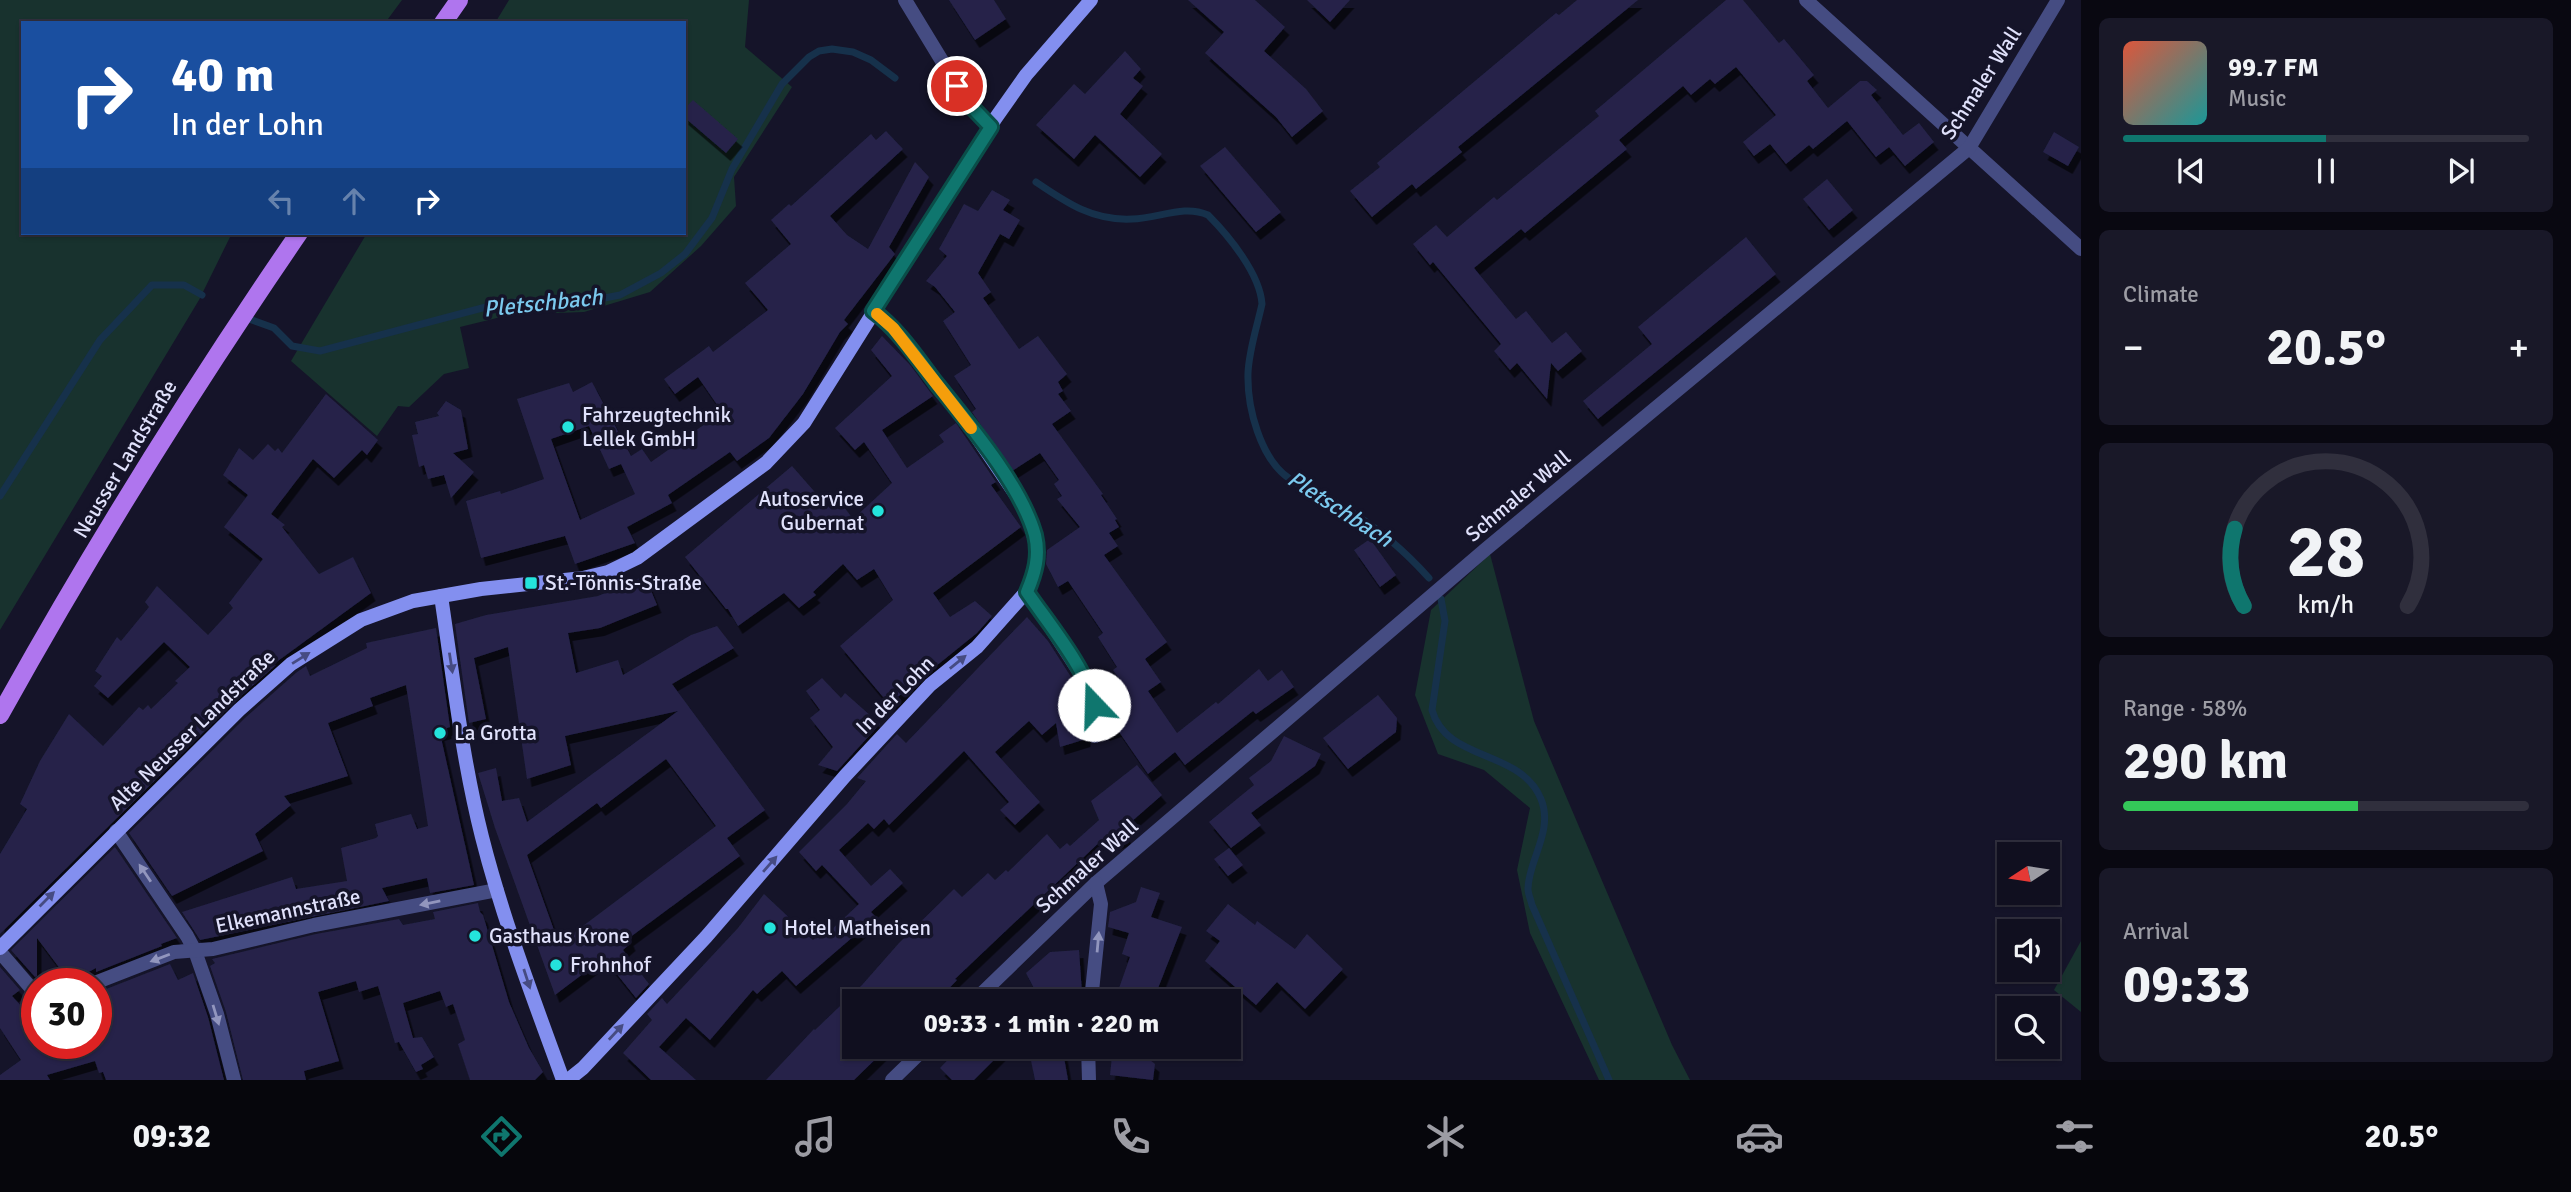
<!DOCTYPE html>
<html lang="en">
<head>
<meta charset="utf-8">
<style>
  :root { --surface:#100f1f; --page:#191828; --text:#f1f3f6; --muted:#9c9ca4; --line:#302f3d; --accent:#0f766e }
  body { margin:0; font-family:Signika,sans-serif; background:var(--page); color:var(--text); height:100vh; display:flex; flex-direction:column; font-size:26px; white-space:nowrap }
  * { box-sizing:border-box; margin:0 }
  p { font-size:23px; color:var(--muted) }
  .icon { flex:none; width:38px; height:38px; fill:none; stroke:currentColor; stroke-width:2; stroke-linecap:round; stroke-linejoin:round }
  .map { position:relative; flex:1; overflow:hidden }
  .sheet { display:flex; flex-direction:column; gap:18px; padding:18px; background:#090811; width:490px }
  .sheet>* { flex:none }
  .hud { position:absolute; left:21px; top:21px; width:665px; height:214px; border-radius:0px; box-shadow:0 2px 5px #0004,0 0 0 2px var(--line); background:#1a4fa0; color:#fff; overflow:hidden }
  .needle { width:46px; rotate:258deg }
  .controls { position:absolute; left:1997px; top:842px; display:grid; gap:14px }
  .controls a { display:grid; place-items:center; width:63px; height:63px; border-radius:0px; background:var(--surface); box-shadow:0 2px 5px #0004,0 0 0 2px var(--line); font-size:35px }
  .speed { position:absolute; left:21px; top:968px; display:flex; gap:14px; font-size:35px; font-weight:700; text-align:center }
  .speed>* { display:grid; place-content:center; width:91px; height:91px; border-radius:50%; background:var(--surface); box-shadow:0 2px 5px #0004,0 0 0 2px var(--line); line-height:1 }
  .speed .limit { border:10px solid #d22; background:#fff; color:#111 }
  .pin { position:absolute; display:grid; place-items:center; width:60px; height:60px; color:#fff; margin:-30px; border:4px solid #fff; border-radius:50%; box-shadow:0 2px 7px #0007 }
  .me { position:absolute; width:77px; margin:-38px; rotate:339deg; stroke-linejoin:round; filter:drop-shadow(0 0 5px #0008) }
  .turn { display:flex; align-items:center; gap:24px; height:147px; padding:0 35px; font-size:32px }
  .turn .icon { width:91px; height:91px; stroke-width:2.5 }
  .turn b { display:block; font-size:49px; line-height:60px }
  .lanes { display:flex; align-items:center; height:66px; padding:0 35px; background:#0003; justify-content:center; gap:35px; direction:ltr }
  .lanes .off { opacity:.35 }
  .big { font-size:52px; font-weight:700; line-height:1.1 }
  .sheet .card { flex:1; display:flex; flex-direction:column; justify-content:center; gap:10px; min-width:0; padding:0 24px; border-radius:10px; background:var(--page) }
  .sheet .dial { align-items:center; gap:0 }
  .dial svg { height:182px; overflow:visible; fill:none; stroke:var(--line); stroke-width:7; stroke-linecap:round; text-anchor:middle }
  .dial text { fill:var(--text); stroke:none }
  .song { display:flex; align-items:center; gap:21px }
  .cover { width:84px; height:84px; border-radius:10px; background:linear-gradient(135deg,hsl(10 70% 55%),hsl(180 70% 35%)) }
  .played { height:7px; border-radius:4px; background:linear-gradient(90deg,var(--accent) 50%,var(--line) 50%) }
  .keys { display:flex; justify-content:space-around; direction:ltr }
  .heat { display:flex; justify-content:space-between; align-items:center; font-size:38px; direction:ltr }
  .charge { height:10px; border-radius:5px; background:linear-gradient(90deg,#34c759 58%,var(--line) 0) }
  .trip { position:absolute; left:842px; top:989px; width:399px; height:70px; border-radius:0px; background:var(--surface); box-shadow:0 2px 5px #0004,0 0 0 2px var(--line); font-weight:700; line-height:70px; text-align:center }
  .dock { display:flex; height:112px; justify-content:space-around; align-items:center; background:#06060c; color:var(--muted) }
  .dock .icon { width:49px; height:49px }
  .dock .selected { color:var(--accent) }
  .dock b { font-size:32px; color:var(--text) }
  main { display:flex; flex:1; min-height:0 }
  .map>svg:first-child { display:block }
  .green { fill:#18322e }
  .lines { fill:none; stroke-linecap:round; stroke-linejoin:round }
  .stream { stroke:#16314b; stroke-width:7 }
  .building { fill:#252348; fill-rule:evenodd; filter:url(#shadow) }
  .street { stroke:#454c82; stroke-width:14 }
  .secondary { stroke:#838fef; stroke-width:14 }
  .primary { stroke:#af75ee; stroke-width:18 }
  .oneway { fill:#464b82 }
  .oneway2 { fill:#9296be }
  .route-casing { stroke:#0a4d48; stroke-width:18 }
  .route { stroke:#0f766e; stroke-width:12 }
  .slow { stroke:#f59e0b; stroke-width:12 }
  .poi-dot { fill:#24e3dc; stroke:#151429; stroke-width:2.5 }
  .labels { text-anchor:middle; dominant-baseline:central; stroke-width:7; stroke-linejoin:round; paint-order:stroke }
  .street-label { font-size:21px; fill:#e0e1fb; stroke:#151429 }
  .poi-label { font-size:21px; fill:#e0e1fb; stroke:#151429; text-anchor:start }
  .water-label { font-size:23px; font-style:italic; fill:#7bc9ee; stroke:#151429 }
</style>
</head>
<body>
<main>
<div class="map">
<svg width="2081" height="1080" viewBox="0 0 2081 1080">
  <defs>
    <filter id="shadow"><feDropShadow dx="4.5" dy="8" stdDeviation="0" flood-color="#0009"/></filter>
  </defs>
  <rect width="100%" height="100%" fill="#151429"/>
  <!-- green -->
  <g class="green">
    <polygon points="0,0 402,0 385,23 23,23 23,233 232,233 199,300 0,630"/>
    <polygon points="509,0 749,0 745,47 792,87 734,177 736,206 701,246 650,292 584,312 557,313 538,308 460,327 469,368 444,374 409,407 398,406 377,436 291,361 367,233 684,233 684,23 495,23"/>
    <polygon points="1490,554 1534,721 1672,1045 1690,1080 1599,1080 1530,933 1517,870 1530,808 1484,770 1438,754 1415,695 1431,610"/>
    <polygon points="2081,941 2081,1012 2054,990"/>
  </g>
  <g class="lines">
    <!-- stream -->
    <g class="stream">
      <path d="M1036 182C1067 203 1093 221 1132 219 1158 219 1183 204 1208 215 1229 236 1260 274 1262 304 1257 327 1249 350 1248 373 1247 407 1260 459 1290 479 1305 489 1322 495 1338 504 1372 523 1403 549 1429 578"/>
      <polyline points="244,317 274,328 292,346 320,351 486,307 516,302 569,305 620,295 661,273 685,254 712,218 732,169 782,84 809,57 819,51 832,49 853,52 871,60 895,78"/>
      <polyline points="0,496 100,340 152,285 184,285 202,295"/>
      <path d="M1441 599 1445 621 1432 710C1446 762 1521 749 1541 799 1554 831 1528 861 1528 889 1528 894 1531 900 1532 905L1609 1080"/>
    </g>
  </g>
  <!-- building -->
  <g class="building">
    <polygon points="949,0 994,0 1006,19 975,40"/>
    <polygon points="1188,0 1255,0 1285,27 1264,51 1306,89 1323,111 1292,137 1276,117 1205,53 1224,32"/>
    <polygon points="1307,0 1350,0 1330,22"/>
    <polygon points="1577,0 1638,0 1458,147 1462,152 1416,189 1412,184 1372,217 1350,191 1380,167 1377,163 1556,13 1559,15"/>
    <polygon points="1726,0 1743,0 1779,43 1784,39 1814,75 1807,81 1828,108 1860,81 1867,81 1877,90 1871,95 1903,135 1919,123 1934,142 1905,166 1889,147 1876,157 1847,121 1813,149 1809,145 1786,164 1770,144 1754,156 1743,142 1776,115 1736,67 1715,84 1710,79 1691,95 1683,86 1619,140 1627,149 1525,233 1521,229 1474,268 1516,319 1526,311 1552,343 1566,332 1582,351 1558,371 1551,363 1547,399 1517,363 1510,370 1494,351 1501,344 1433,262 1430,265 1413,244 1436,225 1447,237 1494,197 1497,200 1599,116 1595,111"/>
    <polygon points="1125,51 1141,69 1133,78 1143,86 1120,114 1162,154 1140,177 1095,135 1074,159 1036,125 1074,84 1085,94"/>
    <polygon points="693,100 738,139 726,153 684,117 684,109"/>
    <path d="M886 131 903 149 830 216 847 235 868 249 915 162 929 177 889 247 895 254 844 320 848 324 840 332 803 394 769 438 737 461 730 452 668 495 672 503 627 527 635 543 575 564 565 536 481 558 466 501 500 491 501 494 544 479 517 399 569 383 573 392 592 382 631 456 642 449 651 462 722 412 698 377 675 394 664 379 709 346 713 352 768 310 745 283 791 244 771 220 789 204 791 206 871 134 876 140ZM589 426 609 469 621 464 635 494 580 520 551 439Z"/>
    <polygon points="2054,132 2079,147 2068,166 2043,152"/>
    <polygon points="1225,147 1281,212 1256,232 1200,166"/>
    <polygon points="1827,179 1853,210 1829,230 1803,199"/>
    <polygon points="992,190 1010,200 1003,210 1020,220 1009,239 1000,234 978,273 991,292 983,298 1019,349 1038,336 1067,374 1058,382 1063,391 1058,394 1071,411 1052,424 1103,494 1101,495 1117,519 1115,520 1119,527 1109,533 1118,546 1104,555 1167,642 1145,659 1161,682 1148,691 1177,733 1216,702 1218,704 1259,669 1268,681 1282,670 1294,687 1256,714 1253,711 1185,765 1175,752 1148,774 1117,729 1105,733 1103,702 1125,687 1113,670 1117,667 1098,637 1103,633 1068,581 1058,587 1046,564 1047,550 1080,527 1057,499 1062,496 1054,484 1059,480 1040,453 1012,471 972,412 976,409 954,376 971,365 943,321 955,312 935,287 926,281 947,256 939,249 964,204 978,211"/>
    <polygon points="1746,237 1776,274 1598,419 1583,401 1652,344 1638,327"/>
    <polygon points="882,336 911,366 933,396 882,430 907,468 944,442 939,435 956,423 996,482 991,485 1021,527 933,593 950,617 975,601 992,616 977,633 889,704 840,646 893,600 874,569 857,580 843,564 813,592 816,595 799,608 784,593 738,626 728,609 726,609 685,557 792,466 828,507 838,499 853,519 892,483 864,442 855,450 835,428 892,376 871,350"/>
    <polygon points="326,394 378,440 367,455 362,450 334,478 313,459 271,514 285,525 282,527 319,574 353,557 371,593 271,666 276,665 233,703 0,934 0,854 27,809 20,804 40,761 69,714 103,746 139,707 143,710 148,705 151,709 178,683 175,681 190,667 164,642 108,698 94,686 102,676 95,671 117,637 121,641 149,607 145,602 157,586 208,635 233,608 229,603 263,559 224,527 248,495 223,475 239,448 253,460 268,444 275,451 278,448 282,453"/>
    <polygon points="446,401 461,410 468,449 453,453 474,472 451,498 444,475 428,479 424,465 419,467 412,435 418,434 415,422 439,416 437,413"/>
    <polygon points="1370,539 1396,575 1380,587 1354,550"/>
    <path d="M645 576 657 605 600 628 568 633 576 673 618 660 623 675 691 635 717 626 734 648 672 684 765 810 727 838 740 856 629 938 631 943 623 950 649 984 636 998 604 958 555 995 495 828 478 773 496 768 502 801 519 798 527 822 678 711 565 736 571 765 527 779 508 647 474 658 486 719 469 723 455 624 486 615 598 596ZM666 759 716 826 559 944 527 855 597 803 601 808Z"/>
    <polygon points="1027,617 1048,641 1082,694 1086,720 1086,739 1060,747 1056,723 1042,735 1029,721 995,752 1040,802 1015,825 1000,810 1009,802 964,751 889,825 884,819 874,829 868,823 839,850 871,886 890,869 903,883 871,912 876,917 796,986 782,971 757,994 753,990 710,1040 686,1018 659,1047 696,1080 651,1080 623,1053 652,1020 647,1014 662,998 667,1004 738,928 764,894 813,940 825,928 829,932 859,904 822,865 816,871 799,852 847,804 866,781 857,778 895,736 897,734 906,743"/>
    <polygon points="436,628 450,727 447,728 447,731 440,733 474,885 430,893 427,878 382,888 389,901 200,940 182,912 292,877 296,889 347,881 341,848 376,838 378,836 375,824 411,814 417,829 428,826 406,685 370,698 373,706 328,723 348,776 284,796 291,805 255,834 263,851 172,896 129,833 246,717 297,672 306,666 310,676 367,648 366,643"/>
    <polygon points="822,678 841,698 845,693 880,724 837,771 818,765 833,747 810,718 820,710 806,691"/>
    <polygon points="1378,695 1397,718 1396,732 1348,769 1323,738"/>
    <polygon points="1284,736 1321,754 1315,766 1251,813 1261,825 1231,848 1209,822 1254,785 1249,778 1271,761"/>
    <polygon points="1137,765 1162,795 1123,829 1127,837 1109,845 1105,837 955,979 957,980 937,1001 854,1001 854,1046 889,1046 854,1080 766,1080 814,1029 815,1030 862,985 899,943 954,889 962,897 988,873 995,880 1006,870 1008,872 1047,834 1060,849 1067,843 1070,846 1099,820 1091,801"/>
    <polygon points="115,847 177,938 161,944 162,946 96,972 96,968 70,982 37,938 37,976 35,977 11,950"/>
    <polygon points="1229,848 1243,865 1228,876 1214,859"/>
    <polygon points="1141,887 1160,893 1151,917 1182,927 1153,1001 1118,991 1130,957 1122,954 1129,933 1108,927 1110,912 1136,902"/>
    <polygon points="478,903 480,912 483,915 509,1002 529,1048 543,1072 535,1080 470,1080 458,1044 465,1040 453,1004 446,1007 440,991 403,1003 413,1038 422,1037 434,1057 421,1065 423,1069 416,1072 399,1042 395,1043 378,986 359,992 356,981 318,992 339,1061 304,1071 306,1080 243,1080 226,1012 210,966 215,963 212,959 316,934 399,919 403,925 435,919 433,912"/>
    <polygon points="1228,904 1255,925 1257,921 1295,949 1307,934 1343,969 1305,1009 1277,982 1256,1005 1205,961 1220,941 1206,931"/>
    <polygon points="1079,950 1082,993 1038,996 1026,973 1050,952"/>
    <polygon points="170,964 178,980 193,973 208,1017 224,1080 106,1080 103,1072 99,1073 95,1061 47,1075 50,1080 0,1080 0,1075 21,1060 0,1028 0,967 20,990 12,996 37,1023 37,1043 96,1043 96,993"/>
    <polygon points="961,1046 1008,1046 974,1080 952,1080 940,1068"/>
    <polygon points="1028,1046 1062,1046 1068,1080 1035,1080"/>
    <polygon points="1113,1046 1140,1046 1138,1053 1139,1051 1155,1064 1153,1080 1110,1075"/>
  </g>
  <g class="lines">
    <!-- street -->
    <g class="street">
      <polyline points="905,0 967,102 991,127"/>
      <polyline points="1806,0 2081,249"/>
      <polyline points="1027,591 1091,690 1096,720 1095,736"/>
      <polyline points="116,831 187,936 195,951 217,1014 234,1080"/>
      <polyline points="0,952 37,995"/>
      <polyline points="92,984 174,952 213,949 314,925 497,890"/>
      <polyline points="974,1001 1096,883 1486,549 1969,148 2058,0"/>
      <polyline points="1091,1001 1101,904 1096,883"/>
      <polyline points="1088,1046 1089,1080"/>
      <polyline points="892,1080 927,1046"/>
    </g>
    <!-- secondary -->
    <g class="secondary">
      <path d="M441 596C453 676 462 758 482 837 503 920 534 1000 563 1080"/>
      <polyline points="0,948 239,710 291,664 361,620 413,601 481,589 583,578 608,572 637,558 766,463 804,423 995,119 1026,75 1091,0"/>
      <polyline points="568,1080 583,1068 706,937 845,776 930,685 977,647 1027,591 1035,573 1038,552 1027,511 962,415 893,328 873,311"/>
    </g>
    <!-- primary -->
    <g class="primary">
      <polyline points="443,23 459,0"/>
      <path d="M0 715C92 549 192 389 299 233"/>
    </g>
  </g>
  <!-- one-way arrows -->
  <defs><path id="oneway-solid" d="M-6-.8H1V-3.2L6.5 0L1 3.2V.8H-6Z" transform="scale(1.75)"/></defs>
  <g class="oneway">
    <use href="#oneway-solid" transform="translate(301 658) rotate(-32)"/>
    <use href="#oneway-solid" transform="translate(958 662) rotate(-39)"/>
    <use href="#oneway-solid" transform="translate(451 663) rotate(81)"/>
    <use href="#oneway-solid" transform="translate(770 864) rotate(-49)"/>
    <use href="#oneway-solid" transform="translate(47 899) rotate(-45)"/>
    <use href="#oneway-solid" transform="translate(527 979) rotate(72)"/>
    <use href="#oneway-solid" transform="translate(616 1032) rotate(-47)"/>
  </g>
  <g class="oneway2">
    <use href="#oneway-solid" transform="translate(145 873) rotate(-124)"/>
    <use href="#oneway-solid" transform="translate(430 903) rotate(169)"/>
    <use href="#oneway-solid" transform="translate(1098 942) rotate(-85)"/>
    <use href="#oneway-solid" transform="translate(160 958) rotate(159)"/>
    <use href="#oneway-solid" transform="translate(216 1015) rotate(73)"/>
  </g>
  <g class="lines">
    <defs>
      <path id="route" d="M957 86 967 102 991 127 873 311C899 330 917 358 936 383 969 424 1021 485 1035 535 1040 556 1035 573 1027 592 1048 623 1087 669 1094 705"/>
    </defs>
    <!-- route casing -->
    <use href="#route" class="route-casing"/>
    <!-- route -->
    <use href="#route" class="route"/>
    <!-- slow -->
    <polyline class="slow" points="877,314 893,328 971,428"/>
  </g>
  <!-- markers -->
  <g class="poi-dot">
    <circle cx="568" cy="427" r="7"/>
    <circle cx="878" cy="511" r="7"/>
    <rect x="524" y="576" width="14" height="14" rx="3.5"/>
    <circle cx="440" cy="733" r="7"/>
    <circle cx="770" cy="928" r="7"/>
    <circle cx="475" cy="936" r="7"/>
    <circle cx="556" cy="965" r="7"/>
  </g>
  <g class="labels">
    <!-- street labels -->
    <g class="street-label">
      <text transform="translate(1981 83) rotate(-57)">Schmaler Wall</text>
      <text transform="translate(125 459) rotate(-59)">Neusser Landstraße</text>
      <text transform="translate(1518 496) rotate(-40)">Schmaler Wall</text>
      <text transform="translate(895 695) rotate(-45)">In der Lohn</text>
      <text transform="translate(192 730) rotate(-44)">Alte Neusser Landstraße</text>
      <text transform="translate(1087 866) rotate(-42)">Schmaler Wall</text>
      <text transform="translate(288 911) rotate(-12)">Elkemannstraße</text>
    </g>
    <!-- poi labels -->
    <g class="poi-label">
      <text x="582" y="415">Fahrzeugtechnik<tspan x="582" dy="24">Lellek GmbH</tspan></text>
      <text x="864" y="499" text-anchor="end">Autoservice<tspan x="864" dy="24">Gubernat</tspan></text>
      <text x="545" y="583">St.-Tönnis-Straße</text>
      <text x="454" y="733">La Grotta</text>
      <text x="784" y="928">Hotel Matheisen</text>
      <text x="489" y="936">Gasthaus Krone</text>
      <text x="570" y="965">Frohnhof</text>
    </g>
    <!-- water labels -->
    <g class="water-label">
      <text transform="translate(543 303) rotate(-6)">Pletschbach</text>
      <text transform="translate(1340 509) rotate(33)">Pletschbach</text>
    </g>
  </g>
</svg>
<div class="controls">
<a><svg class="needle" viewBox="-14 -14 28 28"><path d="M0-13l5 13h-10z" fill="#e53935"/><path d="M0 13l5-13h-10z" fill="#9c9ca4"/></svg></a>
<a><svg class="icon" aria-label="sound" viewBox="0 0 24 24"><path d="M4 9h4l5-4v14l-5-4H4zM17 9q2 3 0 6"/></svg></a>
<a><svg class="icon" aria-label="search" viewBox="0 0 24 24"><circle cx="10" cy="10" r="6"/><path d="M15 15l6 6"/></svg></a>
</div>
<div class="speed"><div class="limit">30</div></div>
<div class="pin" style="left:957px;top:86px;background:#d93025"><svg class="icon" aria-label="arrive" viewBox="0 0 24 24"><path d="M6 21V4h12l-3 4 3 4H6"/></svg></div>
<svg class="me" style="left:1094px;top:705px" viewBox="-20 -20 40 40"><circle r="19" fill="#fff"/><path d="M0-13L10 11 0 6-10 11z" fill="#0f766e"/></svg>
<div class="trip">09:33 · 1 min · 220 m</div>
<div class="hud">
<div class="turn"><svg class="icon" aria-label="right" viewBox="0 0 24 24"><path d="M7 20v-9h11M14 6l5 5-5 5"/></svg><div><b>40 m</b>In der Lohn</div></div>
<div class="lanes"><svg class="icon off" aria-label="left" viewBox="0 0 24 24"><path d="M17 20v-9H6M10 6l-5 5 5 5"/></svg><svg class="icon off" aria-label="ahead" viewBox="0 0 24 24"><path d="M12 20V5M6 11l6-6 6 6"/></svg><svg class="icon" aria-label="right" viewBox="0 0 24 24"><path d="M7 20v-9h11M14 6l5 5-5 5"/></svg></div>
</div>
</div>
<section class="sheet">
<div class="card">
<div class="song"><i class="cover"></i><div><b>99.7 FM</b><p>Music</p></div></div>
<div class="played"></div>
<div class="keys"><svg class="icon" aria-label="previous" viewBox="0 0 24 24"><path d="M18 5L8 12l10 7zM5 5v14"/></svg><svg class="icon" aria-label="pause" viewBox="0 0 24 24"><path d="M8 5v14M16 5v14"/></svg><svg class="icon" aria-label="next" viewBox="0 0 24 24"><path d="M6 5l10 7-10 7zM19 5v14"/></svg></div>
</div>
<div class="card"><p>Climate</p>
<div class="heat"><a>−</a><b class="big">20.5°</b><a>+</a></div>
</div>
<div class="card dial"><svg viewBox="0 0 100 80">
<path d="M14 69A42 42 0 1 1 86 69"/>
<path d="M14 69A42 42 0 0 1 10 35" stroke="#0f766e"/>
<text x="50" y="56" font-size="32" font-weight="700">28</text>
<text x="50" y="72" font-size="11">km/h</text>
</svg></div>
<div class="card"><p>Range · 58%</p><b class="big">290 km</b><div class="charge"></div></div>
<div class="card"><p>Arrival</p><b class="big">09:33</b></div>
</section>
</main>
<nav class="dock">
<b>09:32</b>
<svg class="icon selected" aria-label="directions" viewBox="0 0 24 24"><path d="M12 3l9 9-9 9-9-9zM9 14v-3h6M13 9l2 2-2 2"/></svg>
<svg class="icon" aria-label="music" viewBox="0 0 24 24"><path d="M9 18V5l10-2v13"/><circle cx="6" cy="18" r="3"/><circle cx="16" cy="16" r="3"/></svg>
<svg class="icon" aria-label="phone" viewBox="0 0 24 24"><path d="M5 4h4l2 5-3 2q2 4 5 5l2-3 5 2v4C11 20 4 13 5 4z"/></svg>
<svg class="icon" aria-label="climate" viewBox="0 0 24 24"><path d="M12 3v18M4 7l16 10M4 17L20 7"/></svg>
<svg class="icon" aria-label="car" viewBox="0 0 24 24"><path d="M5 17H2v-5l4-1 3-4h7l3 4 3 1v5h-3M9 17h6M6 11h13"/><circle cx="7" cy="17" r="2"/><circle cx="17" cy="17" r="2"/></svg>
<svg class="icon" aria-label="filters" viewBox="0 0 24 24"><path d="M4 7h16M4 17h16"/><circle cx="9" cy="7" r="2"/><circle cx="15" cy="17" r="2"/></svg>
<b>20.5°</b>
</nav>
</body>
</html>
